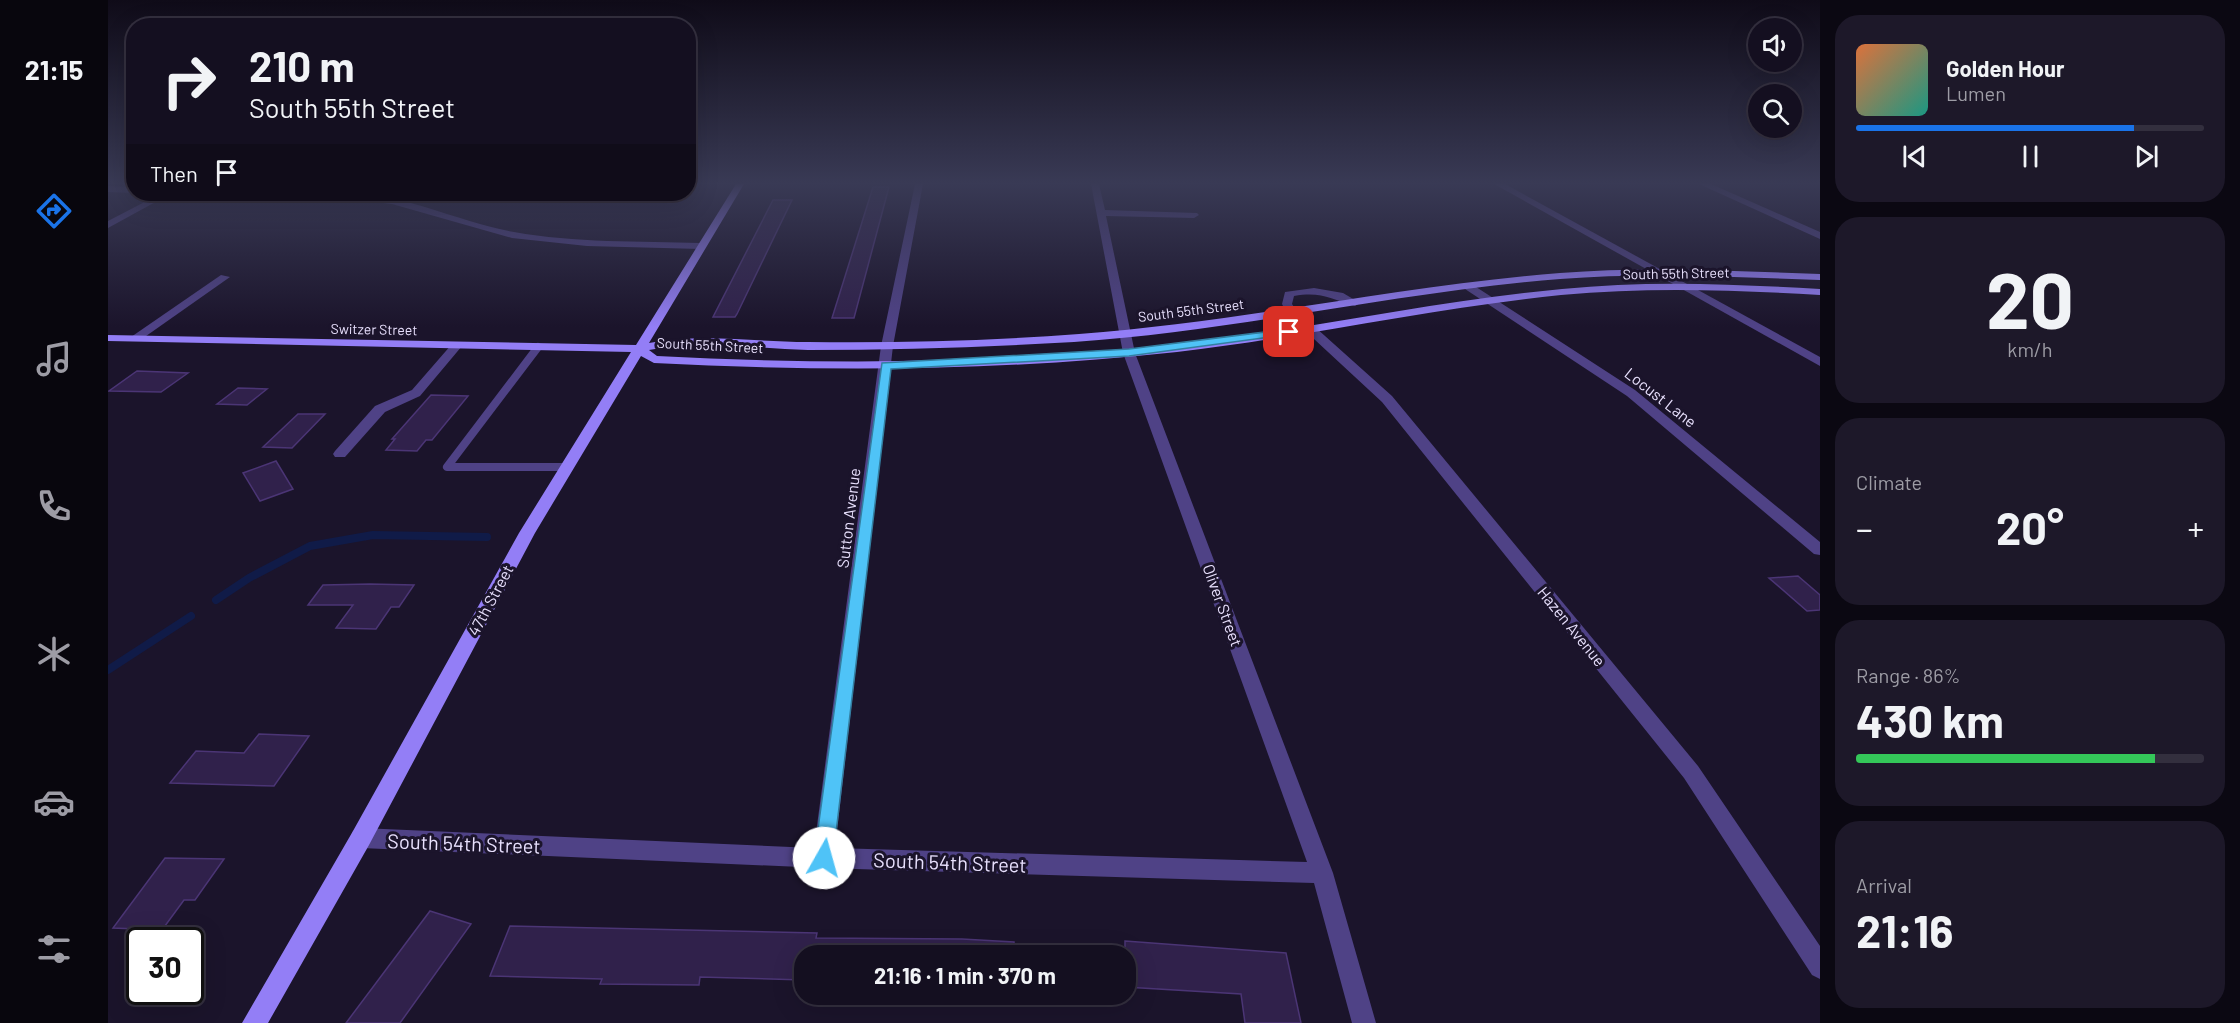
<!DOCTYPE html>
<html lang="en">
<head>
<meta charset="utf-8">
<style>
  :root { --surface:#140f20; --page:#1d1829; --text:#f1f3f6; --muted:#9d9ca5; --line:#332f3e; --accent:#1a73e8 }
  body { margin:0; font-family:Barlow,sans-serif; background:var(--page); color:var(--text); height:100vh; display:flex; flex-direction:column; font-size:22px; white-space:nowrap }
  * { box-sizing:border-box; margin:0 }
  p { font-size:20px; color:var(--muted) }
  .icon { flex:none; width:33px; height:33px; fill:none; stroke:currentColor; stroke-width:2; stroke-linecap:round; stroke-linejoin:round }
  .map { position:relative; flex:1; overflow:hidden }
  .side { display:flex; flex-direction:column; gap:15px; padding:15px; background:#0b0812; width:420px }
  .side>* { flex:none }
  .hud { position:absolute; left:18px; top:18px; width:570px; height:183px; border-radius:24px; box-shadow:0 6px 24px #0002,0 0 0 2px var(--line); background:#140f20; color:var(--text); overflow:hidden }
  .fabs { position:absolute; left:1640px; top:18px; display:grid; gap:12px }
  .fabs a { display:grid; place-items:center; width:54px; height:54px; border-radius:50%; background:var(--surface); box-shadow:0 6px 24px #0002,0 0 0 2px var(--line); font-size:30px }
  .speed { position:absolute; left:18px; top:927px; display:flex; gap:12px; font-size:30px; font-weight:700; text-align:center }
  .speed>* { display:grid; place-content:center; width:78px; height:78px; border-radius:50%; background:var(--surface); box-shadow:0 6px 24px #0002,0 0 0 2px var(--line); line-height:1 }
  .speed .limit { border:3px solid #111; border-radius:9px; background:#fff; color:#111 }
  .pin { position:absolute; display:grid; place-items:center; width:51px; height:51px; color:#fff; margin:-26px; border-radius:12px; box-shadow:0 3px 9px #0006 }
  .me { position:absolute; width:66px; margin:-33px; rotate:7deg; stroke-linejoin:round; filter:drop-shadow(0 0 4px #0008) }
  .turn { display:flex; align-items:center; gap:21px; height:126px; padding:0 24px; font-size:27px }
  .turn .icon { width:78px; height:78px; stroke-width:2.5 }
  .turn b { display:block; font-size:42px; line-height:51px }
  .then { display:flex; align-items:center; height:57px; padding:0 24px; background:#0003; gap:12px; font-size:22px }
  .big { font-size:45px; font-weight:700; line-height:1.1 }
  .side .tile { flex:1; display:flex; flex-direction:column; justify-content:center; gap:9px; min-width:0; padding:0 21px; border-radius:24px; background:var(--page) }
  .side .dial { align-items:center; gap:0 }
  .dial b { font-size:78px; line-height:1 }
  .song { display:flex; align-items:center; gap:18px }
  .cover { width:72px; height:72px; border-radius:9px; background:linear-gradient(135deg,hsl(20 70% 55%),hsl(170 70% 35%)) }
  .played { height:6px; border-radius:3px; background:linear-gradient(90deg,var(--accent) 80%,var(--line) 80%) }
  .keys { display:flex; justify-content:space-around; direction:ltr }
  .heat { display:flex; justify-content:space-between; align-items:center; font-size:33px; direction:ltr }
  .charge { height:9px; border-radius:4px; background:linear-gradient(90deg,#34c759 86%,var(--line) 0) }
  .trip { position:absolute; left:686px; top:945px; width:342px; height:60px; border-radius:24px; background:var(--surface); box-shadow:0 6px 24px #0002,0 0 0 2px var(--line); font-weight:700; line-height:60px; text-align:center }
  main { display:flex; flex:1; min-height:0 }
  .dock { display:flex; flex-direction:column; width:108px; justify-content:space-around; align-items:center; background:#08060d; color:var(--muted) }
  .dock .icon { width:42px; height:42px }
  .dock .current { color:var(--accent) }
  .dock b { font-size:27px; color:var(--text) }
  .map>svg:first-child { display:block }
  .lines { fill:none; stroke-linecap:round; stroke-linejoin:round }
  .stream { stroke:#101b48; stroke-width:8 }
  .building { fill:#30214b; stroke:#4b3575; stroke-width:1.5 }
  .lane { stroke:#4f4286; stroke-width:8 }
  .street { fill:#4f4286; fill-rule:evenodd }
  .secondary { fill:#937ef6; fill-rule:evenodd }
  .route { fill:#4fc3f7; stroke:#337fa1; stroke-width:1.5 }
  .labels { text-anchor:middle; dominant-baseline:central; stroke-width:6; stroke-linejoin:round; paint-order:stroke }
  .far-street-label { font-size:14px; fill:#e8e0fd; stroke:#1b142b }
  .street-label { font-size:16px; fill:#e8e0fd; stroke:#1b142b }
  .near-street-label { font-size:20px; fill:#e8e0fd; stroke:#1b142b }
</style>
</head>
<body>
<main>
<nav class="dock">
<b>21:15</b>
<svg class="icon current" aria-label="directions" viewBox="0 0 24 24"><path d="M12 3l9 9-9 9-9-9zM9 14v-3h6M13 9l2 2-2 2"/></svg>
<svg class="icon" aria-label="music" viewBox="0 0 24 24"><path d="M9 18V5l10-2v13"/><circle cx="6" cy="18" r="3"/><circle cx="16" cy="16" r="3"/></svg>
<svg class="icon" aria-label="phone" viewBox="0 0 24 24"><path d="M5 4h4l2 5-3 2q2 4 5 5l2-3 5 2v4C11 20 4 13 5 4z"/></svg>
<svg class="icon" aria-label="climate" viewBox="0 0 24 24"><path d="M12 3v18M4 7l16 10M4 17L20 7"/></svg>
<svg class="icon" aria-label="car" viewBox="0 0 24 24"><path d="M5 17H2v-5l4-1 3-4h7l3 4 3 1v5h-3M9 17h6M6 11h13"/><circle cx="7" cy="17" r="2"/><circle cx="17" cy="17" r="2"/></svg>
<svg class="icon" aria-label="filters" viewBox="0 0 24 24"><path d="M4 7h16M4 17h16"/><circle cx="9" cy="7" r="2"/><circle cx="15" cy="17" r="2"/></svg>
</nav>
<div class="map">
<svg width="1712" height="1023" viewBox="0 0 1712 1023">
  <rect width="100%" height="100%" fill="#1b142b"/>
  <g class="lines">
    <!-- stream -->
    <g class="stream">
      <polyline points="108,600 141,578 202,546 265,535 379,537"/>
      <polyline points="0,670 83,616"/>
    </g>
  </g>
  <!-- building -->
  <g class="building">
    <polygon points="765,187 781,187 746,318 724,318"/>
    <polygon points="665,200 684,200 629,314 627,317 605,317"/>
    <polygon points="29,371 80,373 53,392 1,391"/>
    <polygon points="130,388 159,389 139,405 109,404"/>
    <polygon points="323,395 360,396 324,440 318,440 309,451 278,450 287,439 284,439"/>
    <polygon points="190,414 217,414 184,448 155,447"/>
    <polygon points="168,461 185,489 152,501 135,473"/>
    <polygon points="1690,576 1712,595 1712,610 1699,611 1661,578"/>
    <polygon points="215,585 262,584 306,585 291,607 283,607 268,629 228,628 245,605 200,605"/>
    <polygon points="151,734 201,736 166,786 62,783 88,751 136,753"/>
    <polygon points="57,858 116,859 87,900 76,900 54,930 5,928"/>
    <polygon points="322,911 363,924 292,1023 238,1023"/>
    <polygon points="402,926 709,933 708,938 854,939 906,942 906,956 696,956 696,980 592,977 591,985 492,984 494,979 382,976"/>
    <polygon points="1017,941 1178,953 1193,1023 1137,1023 1133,994 1017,987"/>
  </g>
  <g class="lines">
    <!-- lane -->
    <polyline class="lane" points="430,347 339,467 458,467"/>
    <!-- street -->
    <g class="street">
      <polygon points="807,184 815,184 785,346 727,848 1199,862 1015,353 983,184 991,184 997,210 1089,213 1091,215 1086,218 998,216 1027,353 1225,873 1268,1023 1244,1023 1206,883 715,868 253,848 245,845 242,838 245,831 253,828 706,848 773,346"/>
      <polygon points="1386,184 1397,184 1712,357 1712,366"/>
      <polygon points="1591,184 1603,184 1712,232 1712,239"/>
      <polygon points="0,186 26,187 26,193 0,192"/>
      <polygon points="52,194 62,194 0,228 0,221"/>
      <path d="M219 194C283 186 343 221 406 232 467 243 531 241 593 243L598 246 593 249 479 246 404 238 284 204 223 197Z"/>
      <polygon points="113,275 122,277 31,341 23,341 23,337"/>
      <polygon points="1357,285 1365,285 1527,390 1712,542 1712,555 1706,554 1519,396 1357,289"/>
      <path d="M1206 288 1235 293 1252 303 1247 306C1223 299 1213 291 1186 296L1184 304 1188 310 1284 396 1590 766 1712 946V979L1704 975 1576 778 1274 402 1179 314 1174 304 1177 292Z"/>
      <polygon points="348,342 354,346 312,396 277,412 237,457 227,457 225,454 227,451 267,406 304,390 344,344"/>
    </g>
    <!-- secondary -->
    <path class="secondary" d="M628 184H636L541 343C593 333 647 342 700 342 790 343 881 341 971 334 1133 322 1291 286 1452 273 1539 266 1625 271 1712 274V280C1625 277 1539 272 1452 279 1289 292 1129 331 966 342 877 347 789 350 700 350 647 349 594 339 541 350L549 356C723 365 897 364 1071 344 1199 330 1325 301 1454 289 1540 280 1626 284 1712 289V295C1626 290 1539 287 1453 295 1324 308 1198 337 1069 352 895 371 721 372 546 363L533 356 427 533 261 845 160 1023H134L245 831 411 533 523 352 0 341V335L528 345Z"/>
  </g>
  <!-- sky -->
  <linearGradient id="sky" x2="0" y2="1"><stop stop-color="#0f0b18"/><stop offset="0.56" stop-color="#393a55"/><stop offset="1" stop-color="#393a55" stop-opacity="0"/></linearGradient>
  <rect width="1712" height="327" fill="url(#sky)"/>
  <!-- route -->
  <polygon class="route" points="1181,329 1185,330 1185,334 1021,356 783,369 725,858 722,865 716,867 709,865 706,858 774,363 1021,349"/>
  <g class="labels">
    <!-- far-street labels -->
    <g class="far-street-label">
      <text transform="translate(1568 273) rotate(-1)">South 55th Street</text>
      <text transform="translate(1083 310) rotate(-7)">South 55th Street</text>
      <text transform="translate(266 329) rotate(1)">Switzer Street</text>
      <text transform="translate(602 345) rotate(3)">South 55th Street</text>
    </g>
    <!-- street labels -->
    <g class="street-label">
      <text transform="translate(1553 397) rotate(38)">Locust Lane</text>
      <text transform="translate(740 518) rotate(-83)">Sutton Avenue</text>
      <text transform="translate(382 600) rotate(-62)">47th Street</text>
      <text transform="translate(1115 605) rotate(70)">Oliver Street</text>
      <text transform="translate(1464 626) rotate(51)">Hazen Avenue</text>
    </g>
    <!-- near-street labels -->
    <g class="near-street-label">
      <text transform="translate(356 843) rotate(2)">South 54th Street</text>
      <text transform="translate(842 862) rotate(2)">South 54th Street</text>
    </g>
  </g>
</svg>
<div class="fabs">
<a><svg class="icon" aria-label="sound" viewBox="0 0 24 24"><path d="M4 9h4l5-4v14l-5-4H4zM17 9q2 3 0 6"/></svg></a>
<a><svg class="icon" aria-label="search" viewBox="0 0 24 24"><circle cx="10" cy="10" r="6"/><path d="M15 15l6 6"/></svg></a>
</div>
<div class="speed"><div class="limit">30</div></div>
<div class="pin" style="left:1181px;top:332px;background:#d93025"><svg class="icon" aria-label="arrive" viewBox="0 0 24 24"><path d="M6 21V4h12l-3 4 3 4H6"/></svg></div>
<svg class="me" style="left:716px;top:858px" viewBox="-20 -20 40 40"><circle r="19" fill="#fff"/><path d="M0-13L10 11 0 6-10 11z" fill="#4fc3f7"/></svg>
<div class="trip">21:16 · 1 min · 370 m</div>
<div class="hud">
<div class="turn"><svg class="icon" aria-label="right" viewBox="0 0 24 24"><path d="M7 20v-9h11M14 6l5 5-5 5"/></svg><div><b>210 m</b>South 55th Street</div></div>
<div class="then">Then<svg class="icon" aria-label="arrive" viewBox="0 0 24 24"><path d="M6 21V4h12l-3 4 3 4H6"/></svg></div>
</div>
</div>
<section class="side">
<div class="tile">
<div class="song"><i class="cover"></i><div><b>Golden Hour</b><p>Lumen</p></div></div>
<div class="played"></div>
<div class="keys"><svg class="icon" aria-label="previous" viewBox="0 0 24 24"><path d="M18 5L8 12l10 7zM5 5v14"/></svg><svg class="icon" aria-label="pause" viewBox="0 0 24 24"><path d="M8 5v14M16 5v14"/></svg><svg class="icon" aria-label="next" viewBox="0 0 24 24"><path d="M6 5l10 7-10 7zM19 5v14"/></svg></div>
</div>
<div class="tile dial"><b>20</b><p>km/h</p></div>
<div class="tile"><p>Climate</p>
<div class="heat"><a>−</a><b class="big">20°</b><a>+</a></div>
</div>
<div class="tile"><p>Range · 86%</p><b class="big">430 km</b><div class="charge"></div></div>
<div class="tile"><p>Arrival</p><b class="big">21:16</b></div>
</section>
</main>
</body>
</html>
